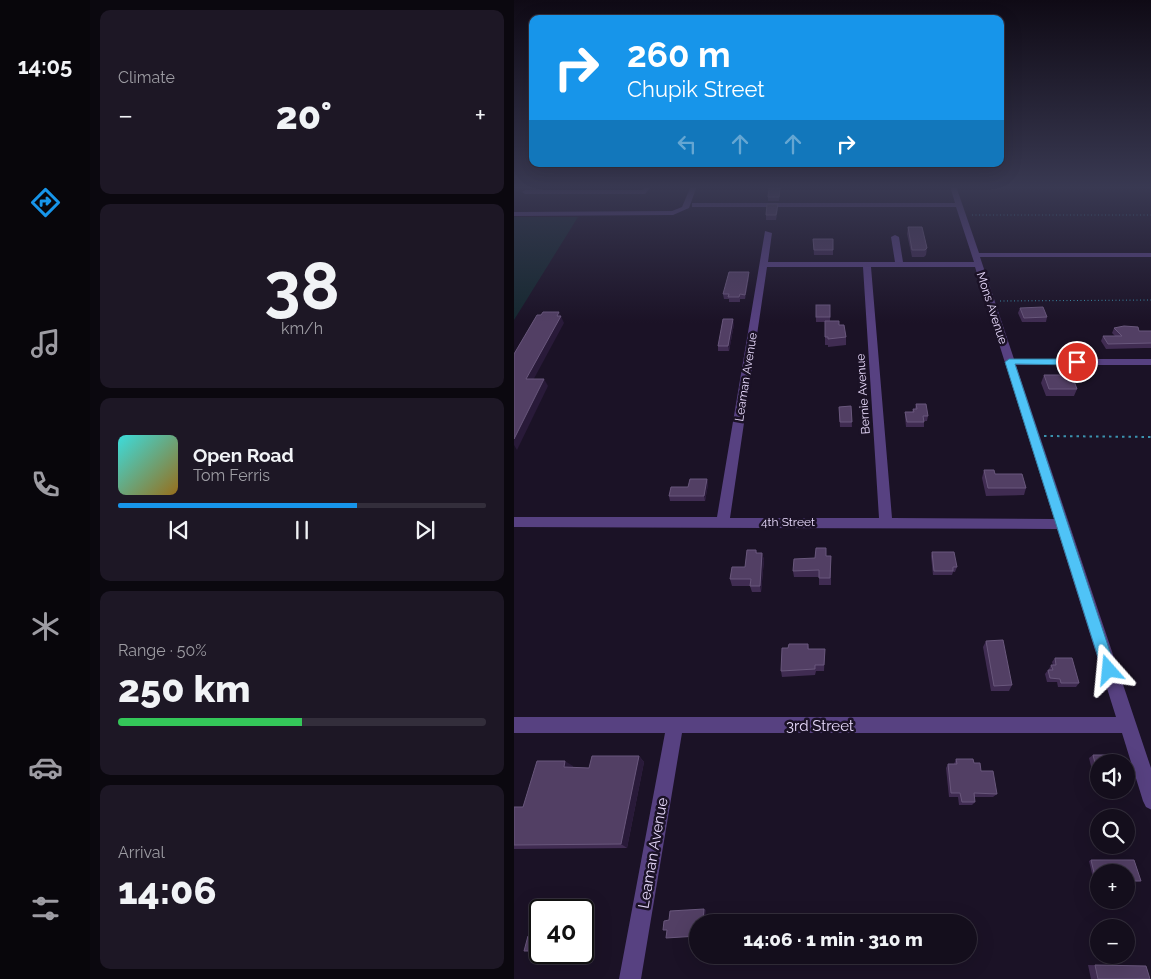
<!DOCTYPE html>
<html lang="en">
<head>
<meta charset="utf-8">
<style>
  :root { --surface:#140e1c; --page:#1d1725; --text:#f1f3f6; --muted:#9d9ca3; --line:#332e3b; --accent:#1795ea }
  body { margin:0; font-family:Raleway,sans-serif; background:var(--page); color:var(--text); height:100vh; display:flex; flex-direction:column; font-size:19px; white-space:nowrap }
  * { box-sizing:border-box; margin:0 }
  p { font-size:16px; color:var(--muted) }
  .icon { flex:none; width:28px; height:28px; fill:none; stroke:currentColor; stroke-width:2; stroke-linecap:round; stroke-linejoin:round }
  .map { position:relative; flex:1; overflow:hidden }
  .sheet { display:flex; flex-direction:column; gap:10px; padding:10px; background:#0b080f; width:424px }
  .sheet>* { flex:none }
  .guide { position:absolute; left:15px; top:15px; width:475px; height:152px; border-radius:10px; box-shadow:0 5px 20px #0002,0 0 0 1px var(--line); background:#1795ea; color:#fff; overflow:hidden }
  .controls { position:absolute; left:576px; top:754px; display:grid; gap:10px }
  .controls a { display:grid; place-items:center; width:45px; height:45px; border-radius:50%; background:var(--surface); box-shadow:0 5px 20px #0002,0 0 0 1px var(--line); font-size:25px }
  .speed { position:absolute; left:15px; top:899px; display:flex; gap:10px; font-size:25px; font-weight:700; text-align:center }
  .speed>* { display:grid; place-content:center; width:65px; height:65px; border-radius:50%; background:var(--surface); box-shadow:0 5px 20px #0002,0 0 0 1px var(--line); line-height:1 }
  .speed .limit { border:2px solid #111; border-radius:8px; background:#fff; color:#111 }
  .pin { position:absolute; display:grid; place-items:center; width:42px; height:42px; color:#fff; margin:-21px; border:2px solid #fff; border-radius:50%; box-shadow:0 1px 5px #0007 }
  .me { position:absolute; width:55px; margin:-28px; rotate:342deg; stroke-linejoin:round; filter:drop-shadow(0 0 4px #0008) }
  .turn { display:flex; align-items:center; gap:18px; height:105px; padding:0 15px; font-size:22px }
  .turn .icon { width:65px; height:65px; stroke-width:2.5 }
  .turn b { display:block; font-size:35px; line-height:42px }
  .lanes { display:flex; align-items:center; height:48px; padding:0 15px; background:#0003; justify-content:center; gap:25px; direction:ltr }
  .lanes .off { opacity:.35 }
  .big { font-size:38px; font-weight:800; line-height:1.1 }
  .sheet .tile { flex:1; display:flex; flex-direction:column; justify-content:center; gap:8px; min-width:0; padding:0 18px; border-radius:10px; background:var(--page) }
  .sheet .dial { align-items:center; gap:0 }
  .dial b { font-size:65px; line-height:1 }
  .song { display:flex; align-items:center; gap:15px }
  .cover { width:60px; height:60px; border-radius:8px; background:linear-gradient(135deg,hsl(180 70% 55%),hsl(40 70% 35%)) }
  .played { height:5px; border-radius:2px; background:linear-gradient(90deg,var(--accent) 65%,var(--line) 65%) }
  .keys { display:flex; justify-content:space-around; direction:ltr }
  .heat { display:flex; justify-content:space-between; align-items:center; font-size:28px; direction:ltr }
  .charge { height:8px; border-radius:4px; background:linear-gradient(90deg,#34c759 50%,var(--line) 0) }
  .trip { position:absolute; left:175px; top:914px; width:288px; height:50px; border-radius:25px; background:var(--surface); box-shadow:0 5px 20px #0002,0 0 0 1px var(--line); font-weight:800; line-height:50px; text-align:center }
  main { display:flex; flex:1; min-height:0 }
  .dock { display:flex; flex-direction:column; width:90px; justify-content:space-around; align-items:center; background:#08060b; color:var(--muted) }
  .dock .icon { width:35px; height:35px }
  .dock .on { color:var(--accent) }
  .dock b { font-size:22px; color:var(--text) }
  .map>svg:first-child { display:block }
  .green { fill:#15282f }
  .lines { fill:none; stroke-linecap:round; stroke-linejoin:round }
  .path-far1 { stroke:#3b93af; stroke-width:1; stroke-dasharray:1 2.5; stroke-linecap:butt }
  .path { stroke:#3b93af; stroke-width:2; stroke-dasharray:2.5 4; stroke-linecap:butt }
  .minor { fill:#574181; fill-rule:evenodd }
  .wall { fill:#402c52 }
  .shaded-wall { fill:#291a39 }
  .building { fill:#523f64; stroke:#69577c }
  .route { fill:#4fc3f7; stroke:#337fa1 }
  .labels { text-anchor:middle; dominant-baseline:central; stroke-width:5; stroke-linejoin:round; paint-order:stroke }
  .street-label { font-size:12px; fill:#e8dafc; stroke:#1b1226 }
  .near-street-label { font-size:15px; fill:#e8dafc; stroke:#1b1226 }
</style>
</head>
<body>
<main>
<nav class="dock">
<b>14:05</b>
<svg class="icon on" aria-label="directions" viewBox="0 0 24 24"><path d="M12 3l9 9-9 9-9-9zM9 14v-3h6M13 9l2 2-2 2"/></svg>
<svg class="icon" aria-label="music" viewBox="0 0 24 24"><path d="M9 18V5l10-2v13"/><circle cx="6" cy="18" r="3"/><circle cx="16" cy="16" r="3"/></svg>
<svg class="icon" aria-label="phone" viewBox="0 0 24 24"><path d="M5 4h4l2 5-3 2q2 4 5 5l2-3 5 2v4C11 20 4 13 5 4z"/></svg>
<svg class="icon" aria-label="climate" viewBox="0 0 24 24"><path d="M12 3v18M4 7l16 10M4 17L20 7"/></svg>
<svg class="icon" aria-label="car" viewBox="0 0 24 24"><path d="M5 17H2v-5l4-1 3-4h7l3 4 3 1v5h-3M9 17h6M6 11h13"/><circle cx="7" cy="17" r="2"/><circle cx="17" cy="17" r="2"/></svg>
<svg class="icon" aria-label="filters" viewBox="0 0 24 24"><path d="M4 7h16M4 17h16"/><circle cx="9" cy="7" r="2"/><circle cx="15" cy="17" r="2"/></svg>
</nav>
<section class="sheet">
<div class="tile"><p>Climate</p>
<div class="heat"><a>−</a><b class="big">20°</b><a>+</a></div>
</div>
<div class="tile dial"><b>38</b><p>km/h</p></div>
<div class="tile">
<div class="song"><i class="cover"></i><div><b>Open Road</b><p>Tom Ferris</p></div></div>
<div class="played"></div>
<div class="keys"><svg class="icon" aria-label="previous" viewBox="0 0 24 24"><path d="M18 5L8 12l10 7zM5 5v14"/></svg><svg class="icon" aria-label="pause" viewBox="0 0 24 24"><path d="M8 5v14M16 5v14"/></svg><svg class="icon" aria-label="next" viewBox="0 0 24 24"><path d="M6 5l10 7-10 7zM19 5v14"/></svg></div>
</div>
<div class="tile"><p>Range · 50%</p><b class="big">250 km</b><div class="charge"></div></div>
<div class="tile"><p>Arrival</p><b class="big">14:06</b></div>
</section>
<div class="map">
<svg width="638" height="979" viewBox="0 0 638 979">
  <rect width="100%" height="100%" fill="#1b1226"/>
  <!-- green -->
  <polygon class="green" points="0,217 64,217 0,320"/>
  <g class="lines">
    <!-- path-far1 -->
    <g class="path-far1">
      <polyline points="458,215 638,215"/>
      <polyline points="486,301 638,300"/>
    </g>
    <!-- path -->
    <polyline class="path" points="530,436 638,437"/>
    <!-- minor -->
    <g class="minor">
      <polygon points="132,186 138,186 131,194 11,194 8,192 11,190 129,190"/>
      <polygon points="177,186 183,186 175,208 159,215 0,216 0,212 158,211 168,207"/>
      <path d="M436 186H442L465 253H638V257H466L500 359H638V365H502L638 771V810L632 807 629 801 608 733H168L127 979H105L151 733H0V717H602L543 529 0 527V517H203L251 231 258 233 254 262H381L377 237 381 235 385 237 389 262H460L442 207H178V203H441ZM253 267H349L365 518H216ZM357 267H461L540 519 378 518Z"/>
    </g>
  </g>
  <!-- wall -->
  <g class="wall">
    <polygon points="55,186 71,186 71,187"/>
    <polygon points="266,192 265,201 254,201 254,197"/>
    <polygon points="264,209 262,220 252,220 252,215"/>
    <polygon points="394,227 413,248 412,255 410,257 398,257 393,234"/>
    <polygon points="299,239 319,239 319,255 300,255"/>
    <polygon points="235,272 235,277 231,299 226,299 226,302 215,302 215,299 210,299 209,294"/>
    <polygon points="302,305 316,305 316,321 325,325 332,337 332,345 314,347 314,345 311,345 311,322 302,322"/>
    <polygon points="506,308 533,317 532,322 508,322 504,313"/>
    <polygon points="220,324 215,351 204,351 204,346"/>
    <polygon points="600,328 625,331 638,331 638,348 631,348 592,349 587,341 589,336 601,336 598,333"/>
    <polygon points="548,373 563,389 560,396 532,396 527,383 530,375 547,375"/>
    <polygon points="402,404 414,416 413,421 410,421 410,427 392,427 391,417 391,412 398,412 399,409 401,409"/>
    <polygon points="337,406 338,427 326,427 325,407"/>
    <polygon points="470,470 481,474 512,488 510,495 472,496 468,478"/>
    <polygon points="193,479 194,484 191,501 156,501 155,496"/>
    <polygon points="242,550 243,553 248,553 250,560 247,592 238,592 236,586 218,586 216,579 231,567"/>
    <polygon points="418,552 443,567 441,572 439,572 438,575 419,575 417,556"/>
    <polygon points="312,556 317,556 317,585 305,585 305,577 280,577 279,571 301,558"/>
    <polygon points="472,641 498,685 495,691 477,691 469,647"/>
    <polygon points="294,644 295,649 311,649 310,671 302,671 301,675 268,677 267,671 274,648"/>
    <polygon points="541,658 565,683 562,687 544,687 543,682 533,682 531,674 534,670 535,670 535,669 537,665 539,665 538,662"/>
    <polygon points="579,755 585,762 585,782 581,782 575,758"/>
    <polygon points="125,756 130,762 113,848 0,849 0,807 9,807 59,766 59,767 75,768"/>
    <polygon points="442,759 460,763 467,771 483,794 479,797 460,797 461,802 458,805 445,805 444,797 435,797 432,768 434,764 440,764"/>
    <polygon points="577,860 620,860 627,881 612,882 612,872 585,872 585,882 580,882 575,861"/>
    <polygon points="574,965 624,966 636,979 577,979"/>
  </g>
  <!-- shaded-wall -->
  <g class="shaded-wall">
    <polygon points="235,272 235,277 231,299 231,295"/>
    <polygon points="45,312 50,323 16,386 12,379"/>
    <polygon points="219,319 220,324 215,351 214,346"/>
    <polygon points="30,379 34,386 3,450 0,445 0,439"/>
    <polygon points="193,479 194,484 191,501 190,496"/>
    <polygon points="248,553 250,560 247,592 246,586"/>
    <polygon points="125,756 130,762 113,848 107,844"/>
    <polygon points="51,761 59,766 57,773 50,767"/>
    <polygon points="190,909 192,910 191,922 189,922"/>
    <polygon points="75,935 80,936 77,952 72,952"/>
  </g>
  <!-- building -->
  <g class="building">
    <polygon points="266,187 265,197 254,197 255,188"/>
    <polygon points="253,204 264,204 262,215 252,215"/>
    <polygon points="394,227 408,227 413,248 411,250 398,250"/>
    <polygon points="299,239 319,239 319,250 300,250"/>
    <polygon points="215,272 235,272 231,295 226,294 225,297 214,297 215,294 209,294"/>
    <rect x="302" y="305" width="14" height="12"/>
    <polygon points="529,307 533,317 510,318 506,308"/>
    <polygon points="29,312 45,312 43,316 47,316 12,379 30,379 0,439 0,354 23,315 27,315"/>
    <polygon points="209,319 219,319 214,346 204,346"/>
    <polygon points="311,321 325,321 325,325 330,325 332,337 314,339 314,337 311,337"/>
    <polygon points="610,326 624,327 625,331 638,331 638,343 594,344 589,336 608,336 600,328"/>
    <polygon points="548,373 557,373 563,389 535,389 530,375 549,375"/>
    <polygon points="402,404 412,404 414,416 409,416 410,422 393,422 391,412 400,412 399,409 403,409"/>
    <polygon points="337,406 338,422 326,422 325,407"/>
    <polygon points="470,470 480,470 481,474 508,474 512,488 474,488"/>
    <polygon points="176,479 193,479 190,496 155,496 157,487 174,487"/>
    <polygon points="302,548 312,548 312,556 317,556 316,578 305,578 305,570 279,571 280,559 301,558"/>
    <polygon points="233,550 242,550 242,553 248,553 246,586 236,586 237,579 216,579 218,567 231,567"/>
    <polygon points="418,552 440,552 443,567 439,567 439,571 420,571"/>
    <polygon points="489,640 498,685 480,686 472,641"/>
    <polygon points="275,644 294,644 294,649 311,649 310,665 301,665 301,669 267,671 268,648 274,648"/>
    <polygon points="541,658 558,658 565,683 547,683 546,679 536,678 534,670 539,670 537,665 542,665"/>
    <polygon points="579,755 594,755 596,762 585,762 585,779"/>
    <polygon points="78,756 125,756 107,844 0,845 0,807 9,807 23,761 51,761 50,767 75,768"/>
    <polygon points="442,759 459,759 460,763 466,763 467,771 479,771 483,794 460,793 461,802 448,802 446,793 437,793 434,764 443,764"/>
    <polygon points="577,860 620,860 627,881 612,881 612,872 585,872 585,881 582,881"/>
    <polygon points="190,909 189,922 184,922 184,936 152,938 153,930 149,930 150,921 155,920 156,911"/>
    <polygon points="26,935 26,951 10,951 14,936"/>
    <polygon points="69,935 75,935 72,952 69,952"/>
    <polygon points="581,965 632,966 636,979 584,979"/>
  </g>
  <!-- sky -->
  <linearGradient id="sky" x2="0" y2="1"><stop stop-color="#0f0a15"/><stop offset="0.58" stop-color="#393952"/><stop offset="1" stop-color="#393952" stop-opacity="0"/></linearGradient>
  <rect width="638" height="323" fill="url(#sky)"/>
  <!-- route -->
  <polygon class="route" points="495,359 563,359 568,362 563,365 501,364 602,670 600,675 595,677 590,675 588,670 491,362"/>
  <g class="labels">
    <!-- street labels -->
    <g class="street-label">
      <text transform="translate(478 308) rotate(72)">Mons Avenue</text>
      <text transform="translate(232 377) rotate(-81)">Leaman Avenue</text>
      <text transform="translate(349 394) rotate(-94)">Bernie Avenue</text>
      <text x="274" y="522">4th Street</text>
    </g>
    <!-- near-street labels -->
    <g class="near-street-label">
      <text x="306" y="726">3rd Street</text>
      <text transform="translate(139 853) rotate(-80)">Leaman Avenue</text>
    </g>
  </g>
</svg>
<div class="controls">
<a><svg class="icon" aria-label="sound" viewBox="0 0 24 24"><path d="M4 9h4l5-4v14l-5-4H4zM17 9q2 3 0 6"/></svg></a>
<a><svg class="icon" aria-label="search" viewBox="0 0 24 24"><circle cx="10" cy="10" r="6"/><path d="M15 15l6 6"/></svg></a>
<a>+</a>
<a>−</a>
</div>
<div class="speed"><div class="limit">40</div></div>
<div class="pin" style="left:563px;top:362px;background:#d93025"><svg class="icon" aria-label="arrive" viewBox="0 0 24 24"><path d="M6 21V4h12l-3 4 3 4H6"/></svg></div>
<svg class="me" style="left:595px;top:670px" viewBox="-20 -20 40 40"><path d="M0-17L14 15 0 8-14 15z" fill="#4fc3f7" stroke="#fff" stroke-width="4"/></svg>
<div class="trip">14:06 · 1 min · 310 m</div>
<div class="guide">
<div class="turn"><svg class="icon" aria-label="right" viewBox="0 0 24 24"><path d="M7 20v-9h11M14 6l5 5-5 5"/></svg><div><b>260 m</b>Chupik Street</div></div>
<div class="lanes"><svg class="icon off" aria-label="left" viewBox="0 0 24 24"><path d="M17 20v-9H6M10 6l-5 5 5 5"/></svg><svg class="icon off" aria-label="ahead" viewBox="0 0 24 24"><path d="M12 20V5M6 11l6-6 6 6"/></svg><svg class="icon off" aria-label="ahead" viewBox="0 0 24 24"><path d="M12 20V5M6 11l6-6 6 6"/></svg><svg class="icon" aria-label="right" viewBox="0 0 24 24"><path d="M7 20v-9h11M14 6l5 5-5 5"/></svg></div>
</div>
</div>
</main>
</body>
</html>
